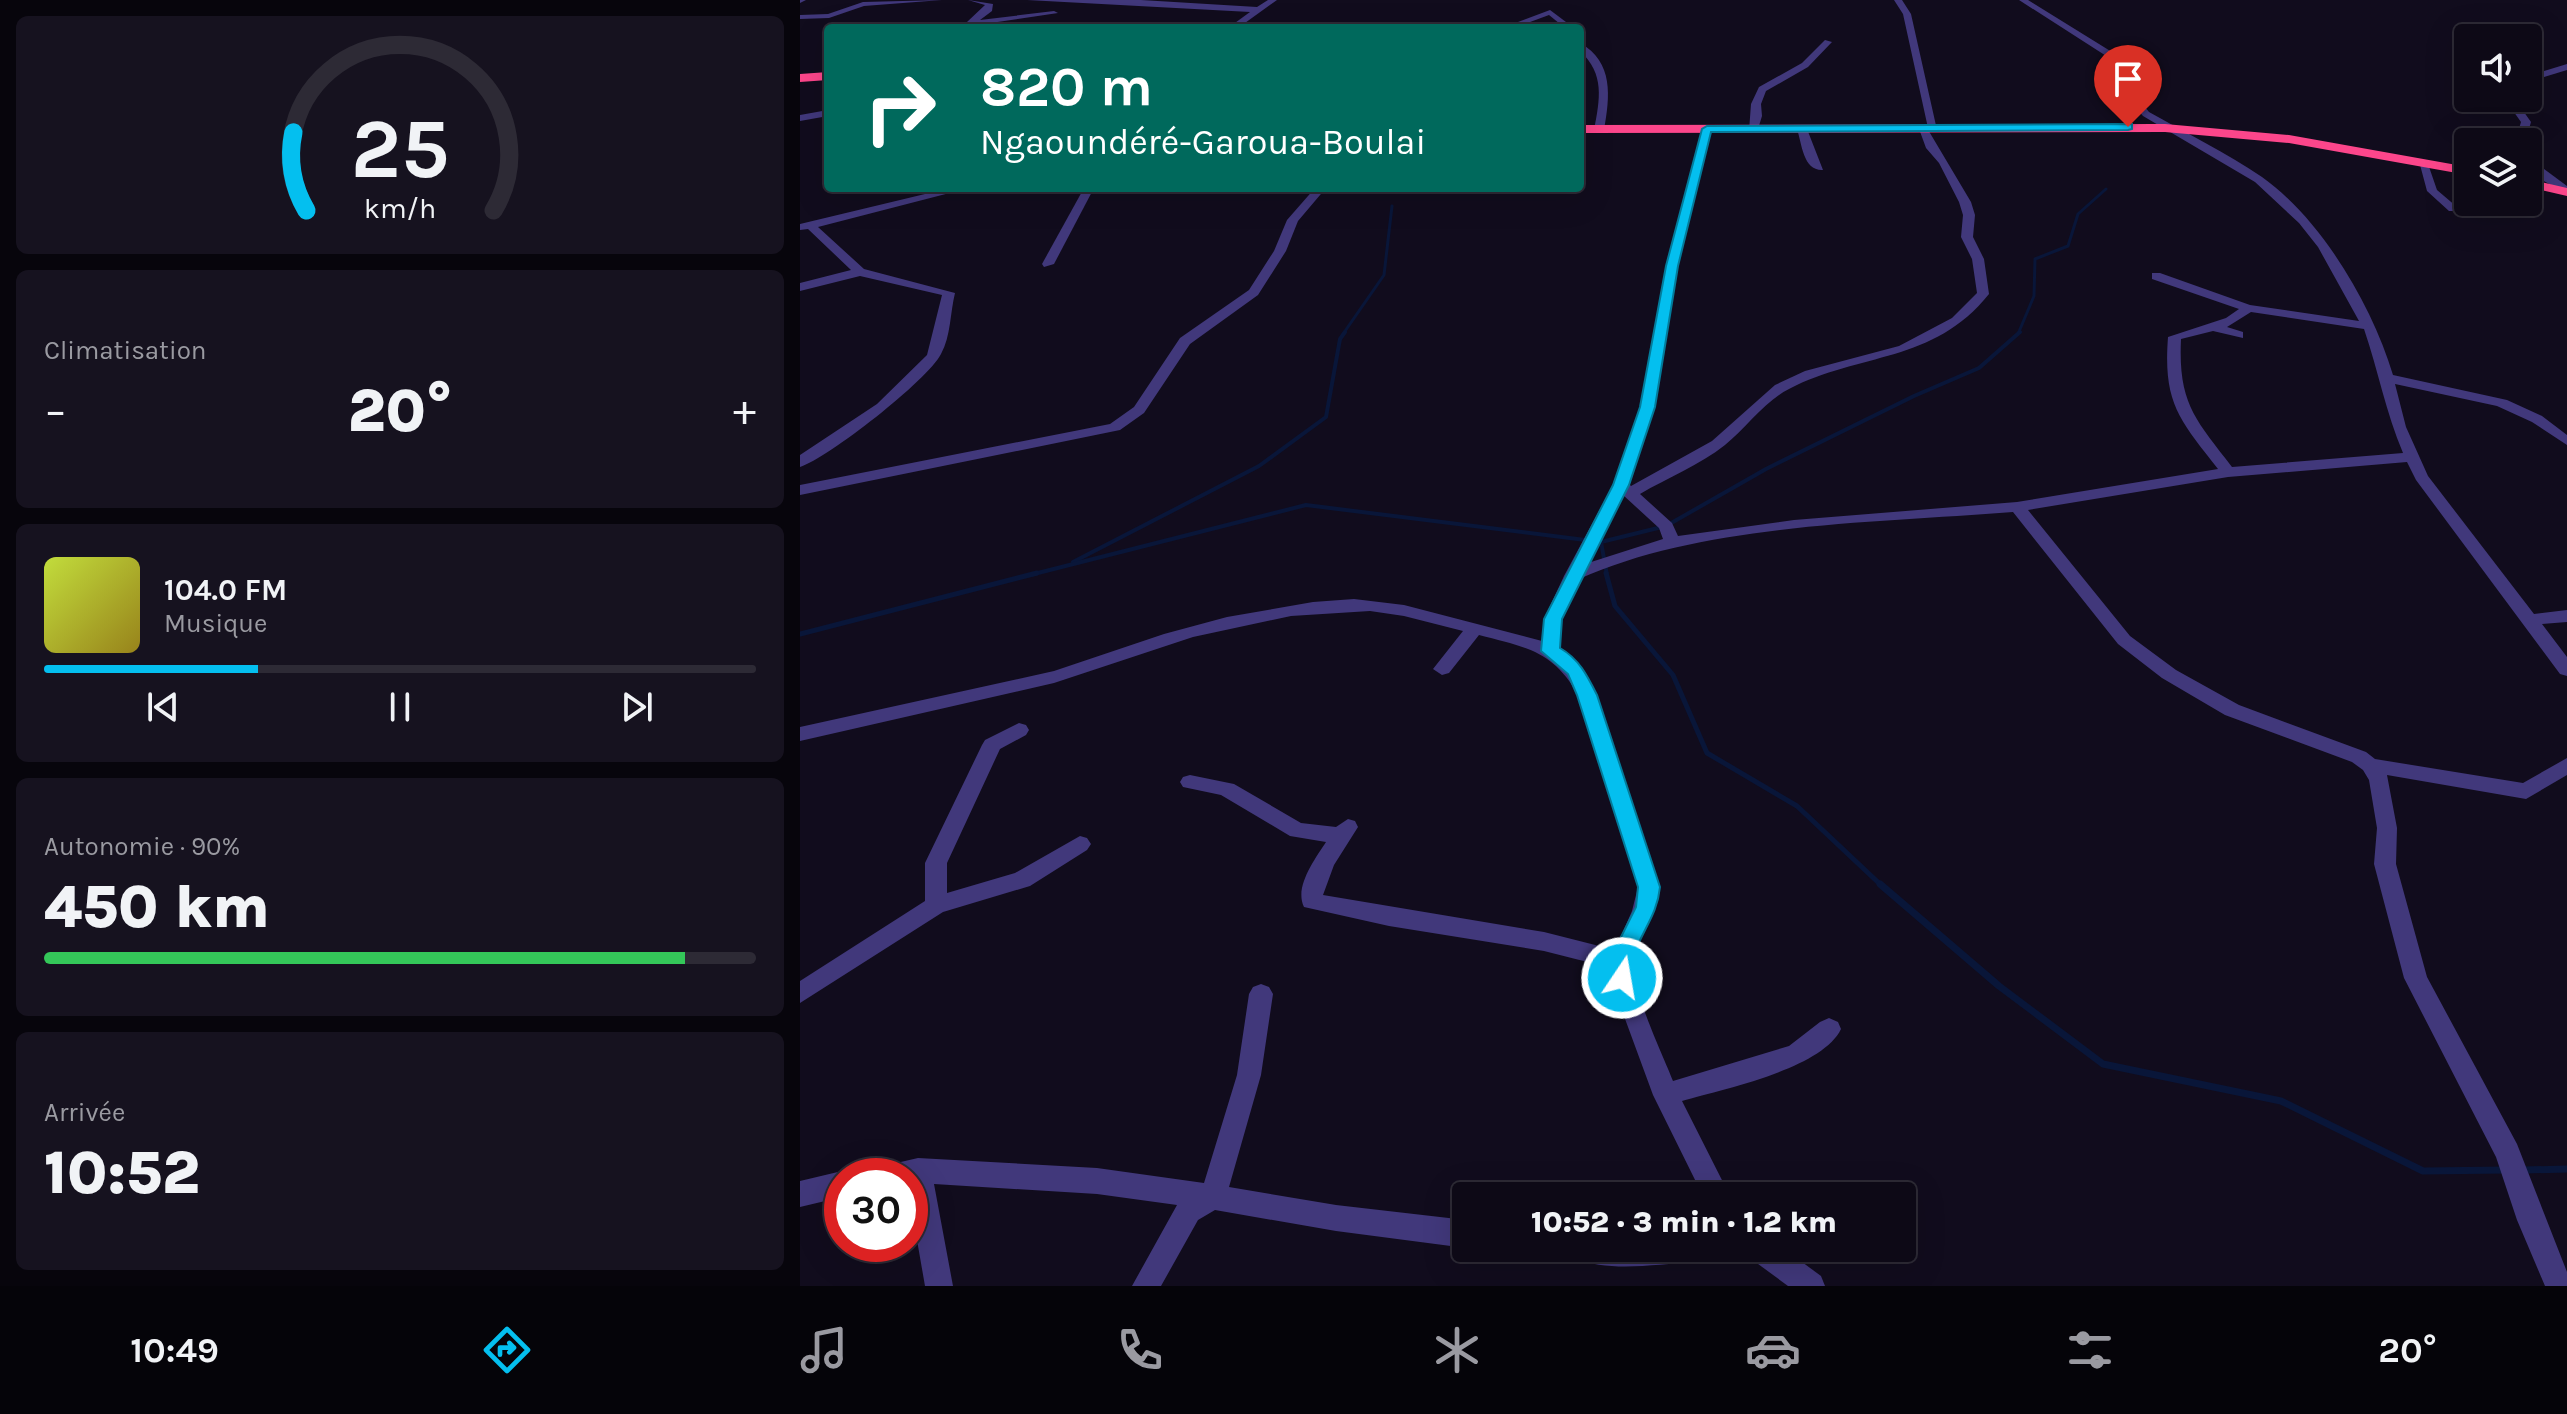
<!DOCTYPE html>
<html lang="fr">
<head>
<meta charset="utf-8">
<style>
  :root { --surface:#0d0916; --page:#16121f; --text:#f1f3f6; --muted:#9a9aa1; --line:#2d2a35; --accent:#04bfef }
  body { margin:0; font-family:Karla,sans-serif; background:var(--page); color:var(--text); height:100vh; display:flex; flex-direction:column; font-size:30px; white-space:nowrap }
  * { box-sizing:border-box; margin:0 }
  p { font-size:26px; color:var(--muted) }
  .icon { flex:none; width:44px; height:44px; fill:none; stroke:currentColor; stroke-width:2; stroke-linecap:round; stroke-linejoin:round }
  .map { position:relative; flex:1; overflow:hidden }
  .drawer { display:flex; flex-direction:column; gap:16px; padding:16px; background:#07050c; width:800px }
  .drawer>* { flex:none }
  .guide { position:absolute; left:24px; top:24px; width:760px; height:168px; border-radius:8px; box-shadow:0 8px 32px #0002,0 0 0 2px var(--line); background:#00695c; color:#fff; overflow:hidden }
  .controls { position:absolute; left:1654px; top:24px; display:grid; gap:16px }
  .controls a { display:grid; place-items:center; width:88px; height:88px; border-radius:8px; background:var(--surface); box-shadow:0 8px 32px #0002,0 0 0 2px var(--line); font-size:40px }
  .speed { position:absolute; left:24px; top:1158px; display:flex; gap:16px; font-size:40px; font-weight:700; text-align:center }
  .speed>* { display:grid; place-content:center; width:104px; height:104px; border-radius:50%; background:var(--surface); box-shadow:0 8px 32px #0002,0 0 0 2px var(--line); line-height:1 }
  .speed .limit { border:12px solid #d22; background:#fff; color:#111 }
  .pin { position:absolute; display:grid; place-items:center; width:68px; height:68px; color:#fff; margin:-82px -34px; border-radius:50% 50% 50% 0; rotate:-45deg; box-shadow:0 0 8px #0007 }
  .pin .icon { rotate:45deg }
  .me { position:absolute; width:88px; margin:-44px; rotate:12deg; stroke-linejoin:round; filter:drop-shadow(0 0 6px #0008) }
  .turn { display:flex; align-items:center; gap:28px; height:168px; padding:0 24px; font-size:36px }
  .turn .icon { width:104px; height:104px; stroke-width:2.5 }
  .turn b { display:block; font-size:56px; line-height:68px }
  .big { font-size:60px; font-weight:800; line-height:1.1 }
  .drawer .widget { flex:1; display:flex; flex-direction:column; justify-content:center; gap:12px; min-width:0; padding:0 28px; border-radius:12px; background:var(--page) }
  .drawer .dial { align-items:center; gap:0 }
  .dial svg { height:208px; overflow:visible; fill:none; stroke:var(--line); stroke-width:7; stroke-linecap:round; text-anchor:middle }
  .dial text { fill:var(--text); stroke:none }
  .song { display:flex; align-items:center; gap:24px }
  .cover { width:96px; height:96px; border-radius:12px; background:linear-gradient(135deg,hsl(70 70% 55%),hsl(50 70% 35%)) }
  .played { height:8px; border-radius:4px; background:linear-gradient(90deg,var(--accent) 30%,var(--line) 30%) }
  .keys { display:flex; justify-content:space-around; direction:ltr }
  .heat { display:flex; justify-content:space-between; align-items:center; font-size:44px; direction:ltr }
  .charge { height:12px; border-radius:6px; background:linear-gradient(90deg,#34c759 90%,var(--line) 0) }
  .trip { position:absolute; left:652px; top:1182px; width:464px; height:80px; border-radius:8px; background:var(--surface); box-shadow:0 8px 32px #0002,0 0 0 2px var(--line); font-weight:800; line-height:80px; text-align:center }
  .menu { display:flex; height:128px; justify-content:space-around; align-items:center; background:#050409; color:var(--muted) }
  .menu .icon { width:56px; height:56px }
  .menu .on { color:var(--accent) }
  .menu b { font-size:36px; color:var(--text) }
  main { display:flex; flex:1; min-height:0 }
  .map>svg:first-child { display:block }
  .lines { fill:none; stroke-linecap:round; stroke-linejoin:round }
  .stream-far3 { stroke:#091639; stroke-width:3 }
  .stream-far2 { stroke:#091639; stroke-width:4 }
  .stream-far1 { stroke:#091639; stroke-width:5 }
  .stream { stroke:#091639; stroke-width:7 }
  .street { fill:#41387b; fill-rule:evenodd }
  .highway { fill:#fc468b; fill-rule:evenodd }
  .route { fill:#04bfef; stroke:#037c9b; stroke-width:2 }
</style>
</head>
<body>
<main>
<section class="drawer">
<div class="widget dial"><svg viewBox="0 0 100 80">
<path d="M14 69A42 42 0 1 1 86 69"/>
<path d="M14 69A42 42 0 0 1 9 39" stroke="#04bfef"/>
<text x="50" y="56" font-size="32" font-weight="700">25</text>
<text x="50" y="72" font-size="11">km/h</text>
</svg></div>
<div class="widget"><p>Climatisation</p>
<div class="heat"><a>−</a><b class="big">20°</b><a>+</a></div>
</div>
<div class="widget">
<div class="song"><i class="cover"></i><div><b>104.0 FM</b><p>Musique</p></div></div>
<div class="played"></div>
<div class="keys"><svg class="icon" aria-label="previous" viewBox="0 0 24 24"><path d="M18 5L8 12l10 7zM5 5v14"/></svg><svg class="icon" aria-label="pause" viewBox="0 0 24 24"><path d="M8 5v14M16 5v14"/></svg><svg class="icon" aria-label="next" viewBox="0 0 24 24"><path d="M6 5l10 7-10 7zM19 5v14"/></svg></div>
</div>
<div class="widget"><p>Autonomie · 90%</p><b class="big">450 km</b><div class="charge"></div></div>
<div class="widget"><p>Arrivée</p><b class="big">10:52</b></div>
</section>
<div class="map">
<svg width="1767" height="1286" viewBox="0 0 1767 1286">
  <rect width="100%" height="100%" fill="#110c1d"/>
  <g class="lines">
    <!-- stream-far3 -->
    <g class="stream-far3">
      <polyline points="543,334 584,275 592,206"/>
      <polyline points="1218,334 1234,296 1235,259 1268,246 1278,214 1306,189"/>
    </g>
    <!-- stream-far2 -->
    <g class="stream-far2">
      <polyline points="801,542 866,526 966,469 1114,396 1179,368 1220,332"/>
      <polyline points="273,562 459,466 526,417 540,339 545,332"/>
      <polyline points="230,575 506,505 801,542 807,575"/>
    </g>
    <!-- stream-far1 -->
    <g class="stream-far1">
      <polyline points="806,573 815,606 873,675 907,753 997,806 1082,886"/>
      <polyline points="0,634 237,573"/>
    </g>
    <!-- stream -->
    <g class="stream">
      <polyline points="1080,884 1199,986 1303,1064 1481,1101 1623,1171 1706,1170"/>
      <polyline points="1724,1170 1767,1169"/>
    </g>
    <!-- street -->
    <g class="street">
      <polygon points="0,0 6,0 0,3"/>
      <polygon points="142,0 64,6 29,18 0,19 0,15 28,14 63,2"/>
      <polygon points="168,0 193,4 192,11 180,20 254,11 258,13 170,26 167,22 185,5"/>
      <polygon points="227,0 341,0 457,7 468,0 477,0 438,28 428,28 450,12"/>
      <polygon points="1094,0 1102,0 1111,14 1137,130 1128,128 1103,14"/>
      <path d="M1219 0H1228L1320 57C1337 74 1334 94 1349 112 1386 133 1427 153 1462 177 1522 220 1572 305 1593 375L1707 400 1742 416 1767 435V445L1732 422 1697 406 1595 384 1606 427 1628 476 1734 614 1767 610V622L1742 624 1767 657V676L1760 674 1616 480 1607 462 1428 477 1228 510 1330 636 1376 670 1439 705 1566 752 1575 759 1723 783 1767 758V775L1726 799 1587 775 1597 828 1596 864 1627 977 1717 1144 1767 1272V1286H1745L1717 1220 1696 1157 1604 978 1574 864 1577 828 1569 780 1563 770 1552 762 1425 715 1362 678 1318 644 1213 512C1077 523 903 523 779 579L762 619 759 649 774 661 796 695 860 887C855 914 838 937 834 964 831 989 863 1055 873 1081L989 1046 1020 1022 1029 1018 1038 1022 1041 1029C1022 1069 923 1089 882 1101L930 1196H903L853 1095 810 978 811 968 744 951 589 926 504 907C494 887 515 859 526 842L490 836 421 795 383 787 380 782 383 777 390 775 434 784 501 823 536 827 548 819 555 821 558 827 534 865 523 895 744 932 815 950 832 911 838 887 778 695C753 650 724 647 679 635L649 673 642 675 633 669 663 631 604 616 570 611 491 616 393 637 254 683 0 741V727L254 671 364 634 427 617 513 602 554 599 604 605 742 641 744 619 764 576 813 485 841 407 866 266 902 129 907 126 912 129 878 266 855 407 829 484 831 486 912 441 975 385 1005 371 1099 346 1152 318 1177 293 1172 259 1161 237 1163 215 1159 202 1139 163 1126 148 1118 126 1127 128 1171 202 1175 215 1173 237 1184 259 1189 294C1133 364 1060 352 989 389 965 401 946 428 925 445 900 465 867 478 840 494L872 523 878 536 994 520 1217 502 1418 469C1379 419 1363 403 1368 337L1426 318 1439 309 1352 279V273H1360L1450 305 1559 321 1518 247 1499 223 1455 182 1343 116 1328 99 1324 71 1314 61ZM1451 312 1564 329C1578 370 1586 413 1603 453L1432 467C1395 419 1378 403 1381 339L1413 331 1443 338V332L1427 327ZM823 495 859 528 863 539 788 563Z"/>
      <polygon points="750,10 774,28 765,28 749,15 714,28 702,28"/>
      <polygon points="312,24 355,25 359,28 309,28"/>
      <polygon points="1025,40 1032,42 1008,67 966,91 961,104 962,116 958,129 949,131 951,104 959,87 1002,63"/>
      <path d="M780 43C814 62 810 97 804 130L799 133 794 130C800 99 805 74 780 51Z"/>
      <polygon points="1767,64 1767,70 1728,82 1728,76"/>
      <polygon points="1704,98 1714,98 1731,122 1725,142 1715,142 1721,122"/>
      <polygon points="28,110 28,116 0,121 0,115"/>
      <path d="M1002 126 1007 129 1023 170C1003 171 1002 144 997 129Z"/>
      <polygon points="1728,157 1767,186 1767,194 1742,180 1728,166"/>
      <polygon points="1619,161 1627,161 1637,190 1657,207 1657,211 1649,211 1627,191"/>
      <path d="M150 188H169L18 227 64 269 155 293C150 313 151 336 141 354 128 380 28 458 0 467V455L77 404 127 355 142 295 60 276 0 291V283L51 270 8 229 0 230V224Z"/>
      <polygon points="284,188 294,188 254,264 244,267 242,264"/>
      <polygon points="515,188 526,188 498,221 486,251 458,295 390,344 344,413 320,430 0,495 0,485 310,424 334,407 380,338 449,290 474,251 487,220"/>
      <polygon points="219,723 226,725 229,730 226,735 200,749 147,863 147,893 215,873 280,836 287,838 291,844 287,850 230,886 143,912 0,1003 0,981 125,901 125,863 182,745 185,740"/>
      <polygon points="461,984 469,987 473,994 461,1075 429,1187 536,1205 666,1220 666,1248 536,1231 415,1210 398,1220 361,1286 332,1286 377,1205 297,1194 134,1184 153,1286 125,1286 110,1200 110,1176 75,1176 79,1167 118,1158 297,1168 404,1183 437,1075 449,994 453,987"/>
      <polygon points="42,1171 52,1176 42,1176 42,1197 0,1207 0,1181"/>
      <path d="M770 1248H908L904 1258 894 1262C856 1264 810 1273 774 1258Z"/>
      <polygon points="946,1248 983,1248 1021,1276 1025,1286 988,1286 950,1258"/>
    </g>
    <!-- highway -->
    <g class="highway">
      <polygon points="28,72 28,80 0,82 0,74"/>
      <polygon points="1365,124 1489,135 1668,167 1668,175 1489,143 1365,132 780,133 780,125"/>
      <polygon points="1728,179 1767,188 1767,196 1728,187"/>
    </g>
  </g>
  <!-- route -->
  <path class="route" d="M1332 124V129L1328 130 911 132 878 266 855 407 829 485 762 619 760 648C779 659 787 675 797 695L860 887C857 918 839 933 833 960 830 969 835 976 830 985L822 988 814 985 809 961 836 907 838 887 777 695 768 674 741 651 744 619 813 485 840 407 866 266 902 129 907 126Z"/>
</svg>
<div class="controls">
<a><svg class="icon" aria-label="sound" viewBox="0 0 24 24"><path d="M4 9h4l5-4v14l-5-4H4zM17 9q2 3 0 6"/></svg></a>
<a><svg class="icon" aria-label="layers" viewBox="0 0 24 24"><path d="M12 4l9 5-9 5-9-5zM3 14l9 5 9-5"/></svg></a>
</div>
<div class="speed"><div class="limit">30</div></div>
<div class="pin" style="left:1328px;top:127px;background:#d93025"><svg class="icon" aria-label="arrive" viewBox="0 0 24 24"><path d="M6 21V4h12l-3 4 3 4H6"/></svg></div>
<svg class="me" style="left:822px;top:978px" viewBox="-20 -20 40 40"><circle r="17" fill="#04bfef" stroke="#fff" stroke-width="3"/><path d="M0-11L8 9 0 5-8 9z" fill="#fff"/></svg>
<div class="trip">10:52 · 3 min · 1.2 km</div>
<div class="guide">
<div class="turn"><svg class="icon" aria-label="right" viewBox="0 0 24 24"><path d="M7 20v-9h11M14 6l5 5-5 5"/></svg><div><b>820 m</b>Ngaoundéré-Garoua-Boulai</div></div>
</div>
</div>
</main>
<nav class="menu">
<b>10:49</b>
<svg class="icon on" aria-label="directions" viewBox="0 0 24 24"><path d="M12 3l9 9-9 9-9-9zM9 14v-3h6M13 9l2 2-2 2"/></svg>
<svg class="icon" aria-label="music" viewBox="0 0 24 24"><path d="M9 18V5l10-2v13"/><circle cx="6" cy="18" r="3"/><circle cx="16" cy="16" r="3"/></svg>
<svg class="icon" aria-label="phone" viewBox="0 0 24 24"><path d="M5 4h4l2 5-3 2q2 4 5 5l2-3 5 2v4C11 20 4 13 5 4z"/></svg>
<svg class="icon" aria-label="climate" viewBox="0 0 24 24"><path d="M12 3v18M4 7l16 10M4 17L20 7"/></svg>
<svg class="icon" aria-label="car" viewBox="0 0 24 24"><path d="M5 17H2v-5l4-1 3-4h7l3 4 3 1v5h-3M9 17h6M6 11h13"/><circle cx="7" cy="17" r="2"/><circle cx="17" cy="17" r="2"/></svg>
<svg class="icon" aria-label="filters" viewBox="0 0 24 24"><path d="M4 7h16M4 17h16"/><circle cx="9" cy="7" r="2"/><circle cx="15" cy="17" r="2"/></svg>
<b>20°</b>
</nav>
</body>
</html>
